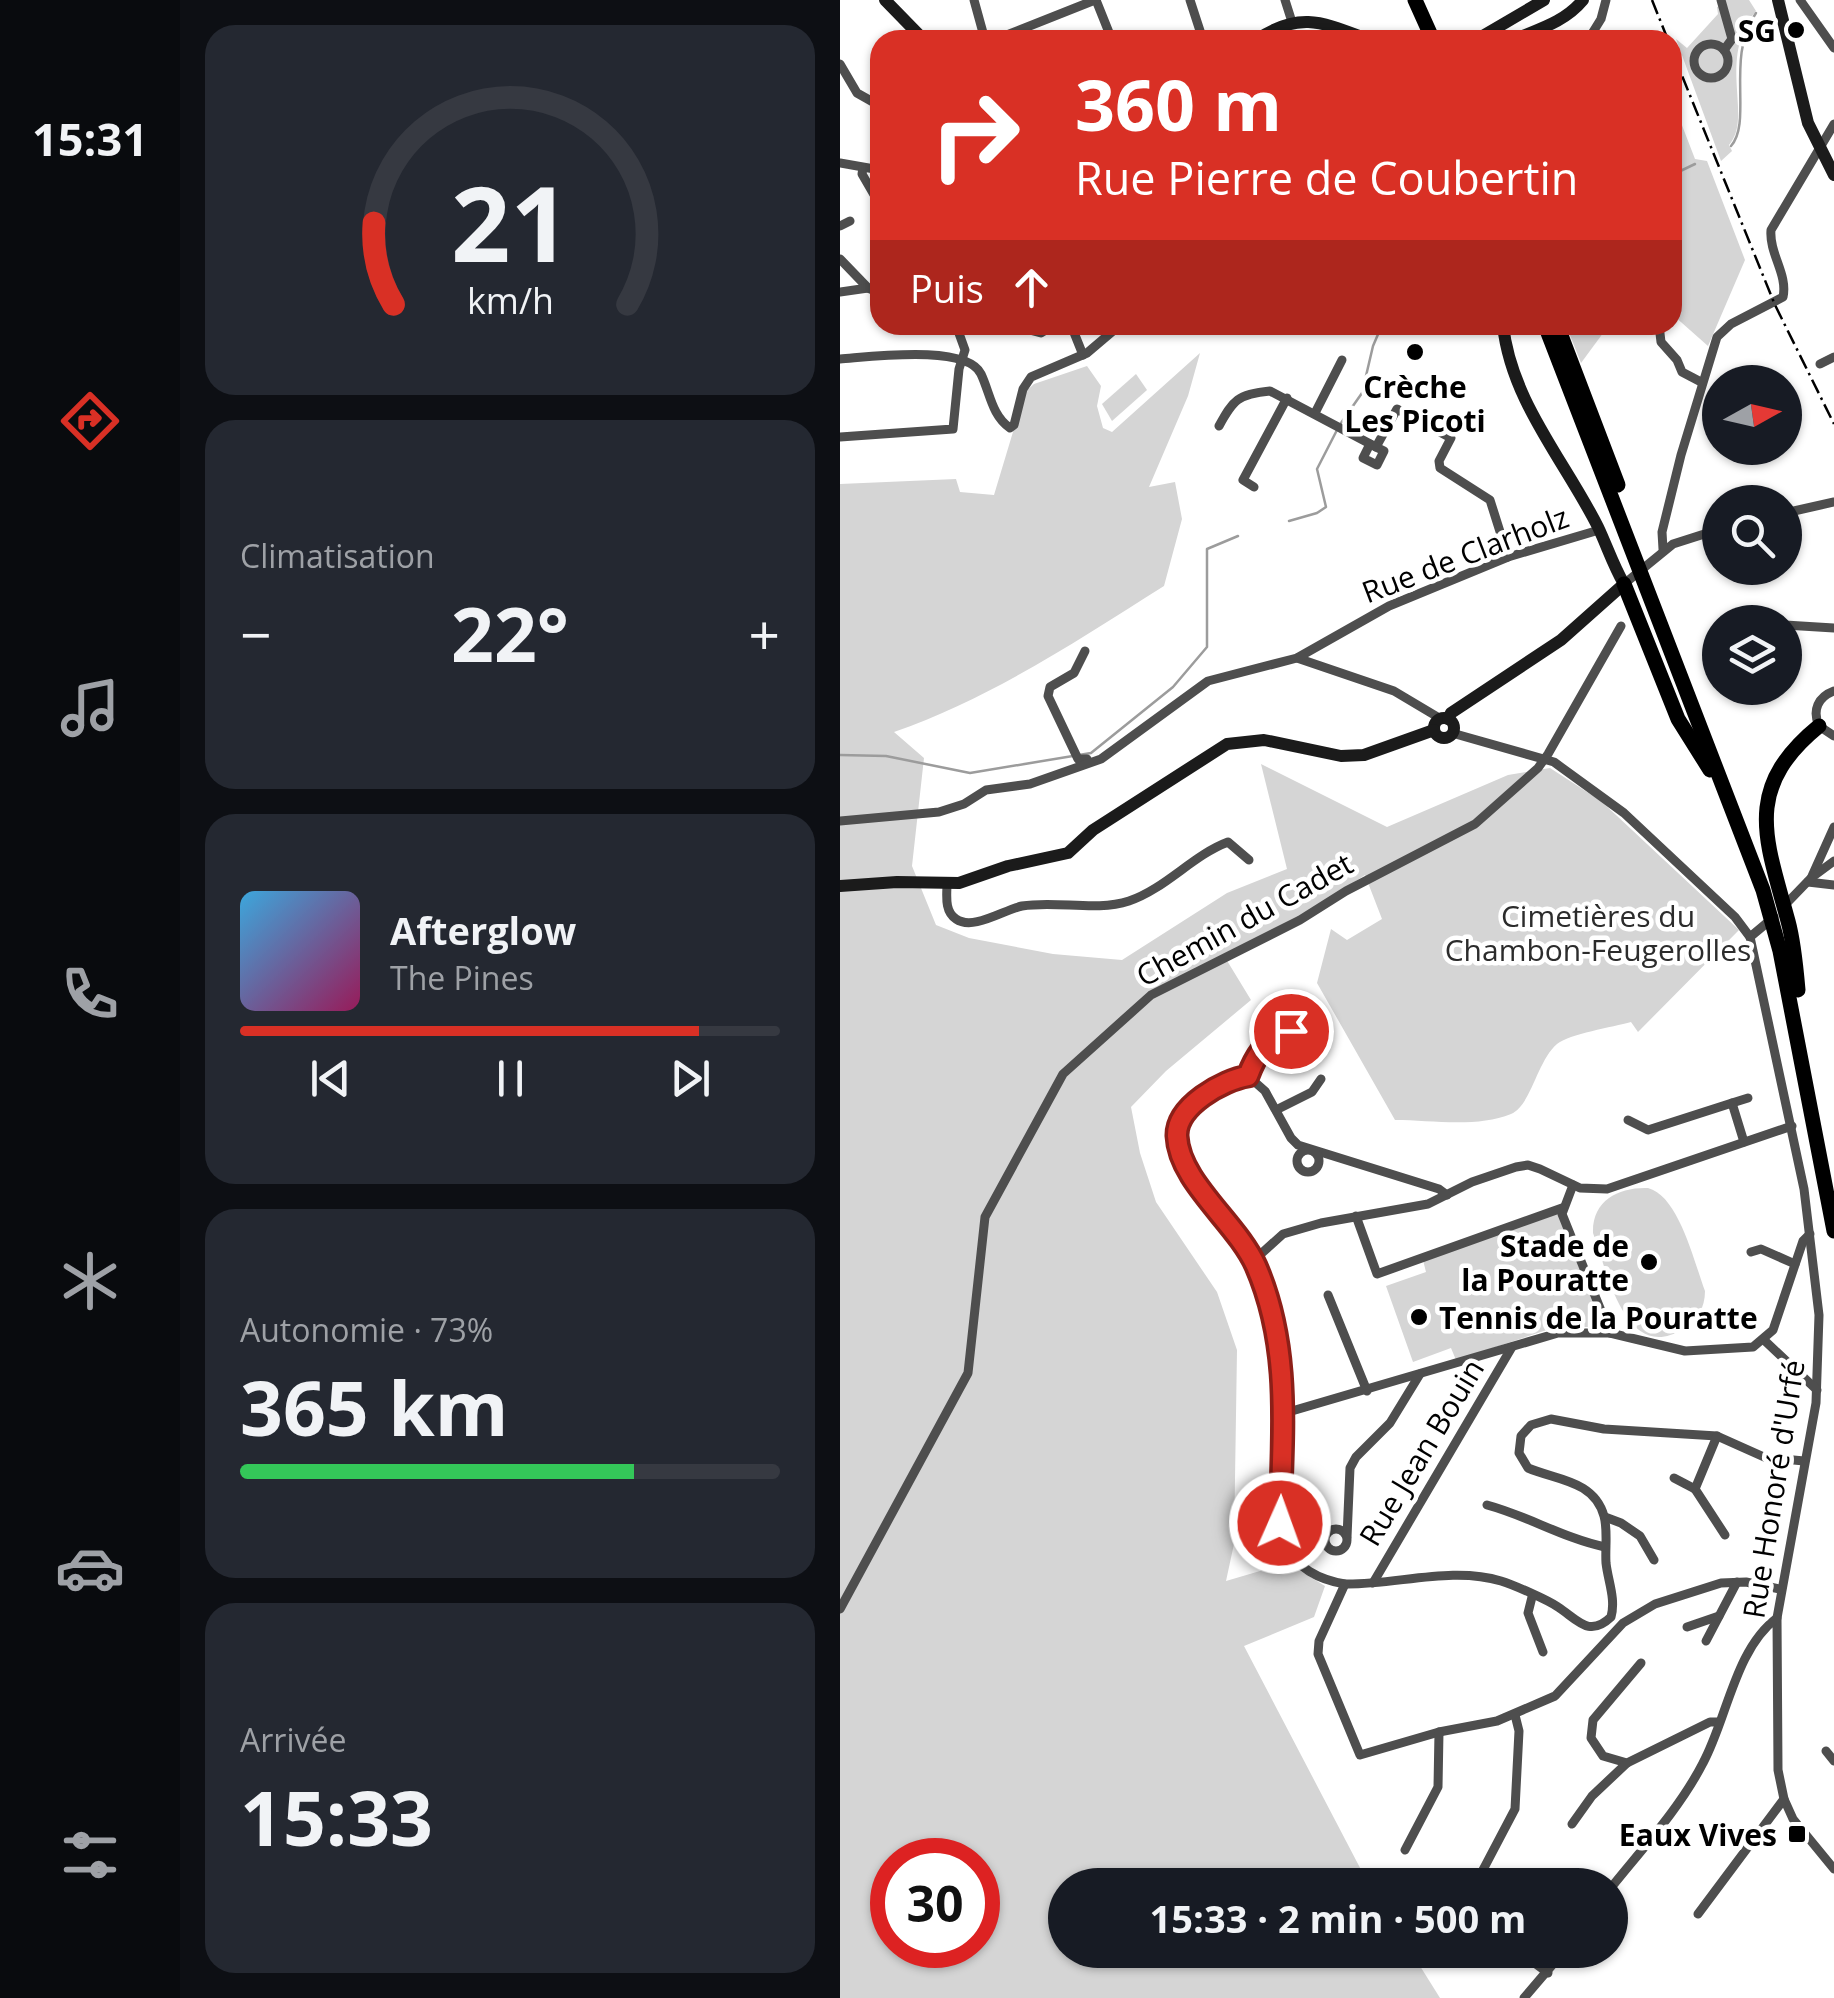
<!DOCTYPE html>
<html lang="fr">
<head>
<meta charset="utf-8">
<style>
  :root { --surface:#171b24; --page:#242831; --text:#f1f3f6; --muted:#9ea1a6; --line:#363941; --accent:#d93025 }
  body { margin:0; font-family:"Open Sans",sans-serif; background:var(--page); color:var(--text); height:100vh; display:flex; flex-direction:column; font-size:38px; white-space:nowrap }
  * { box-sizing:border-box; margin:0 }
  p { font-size:32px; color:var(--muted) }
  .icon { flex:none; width:55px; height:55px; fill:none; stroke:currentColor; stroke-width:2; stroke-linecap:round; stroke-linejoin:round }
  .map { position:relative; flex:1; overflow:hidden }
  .sheet { display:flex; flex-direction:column; gap:25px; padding:25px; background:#0d0f14; width:660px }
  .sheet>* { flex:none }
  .guide { position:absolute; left:30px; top:30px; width:812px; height:305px; border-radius:30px; box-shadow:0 2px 8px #0004; background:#d93025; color:#fff; overflow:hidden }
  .needle { width:65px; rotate:82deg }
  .tools { position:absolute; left:862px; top:365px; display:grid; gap:20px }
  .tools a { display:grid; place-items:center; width:100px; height:100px; border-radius:50%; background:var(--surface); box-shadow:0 2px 8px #0004; font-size:50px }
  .speed { position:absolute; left:30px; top:1838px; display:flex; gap:20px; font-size:50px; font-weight:700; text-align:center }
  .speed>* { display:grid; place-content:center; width:130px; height:130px; border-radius:50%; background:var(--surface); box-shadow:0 2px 8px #0004; line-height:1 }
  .speed .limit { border:15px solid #d22; background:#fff; color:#111 }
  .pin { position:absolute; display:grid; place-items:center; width:85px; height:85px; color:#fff; margin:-42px; border:5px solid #fff; border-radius:50%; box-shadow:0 2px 10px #0007 }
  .me { position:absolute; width:110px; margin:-55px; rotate:2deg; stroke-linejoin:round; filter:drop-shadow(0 0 8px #0008) }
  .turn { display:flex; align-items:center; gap:35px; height:210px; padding:0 40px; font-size:45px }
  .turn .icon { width:130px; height:130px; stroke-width:2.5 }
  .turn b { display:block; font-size:70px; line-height:85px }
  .then { display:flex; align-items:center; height:95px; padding:0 40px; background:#0003; gap:20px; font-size:38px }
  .big { font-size:75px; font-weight:700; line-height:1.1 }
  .sheet .card { flex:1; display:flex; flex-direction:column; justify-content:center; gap:15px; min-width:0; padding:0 35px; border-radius:30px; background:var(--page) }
  .sheet .dial { align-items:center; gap:0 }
  .dial svg { height:260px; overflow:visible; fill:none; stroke:var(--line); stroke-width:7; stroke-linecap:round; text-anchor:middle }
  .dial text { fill:var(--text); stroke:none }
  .song { display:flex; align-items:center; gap:30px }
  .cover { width:120px; height:120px; border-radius:15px; background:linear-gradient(135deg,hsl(200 70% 55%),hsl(330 70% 35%)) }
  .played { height:10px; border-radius:5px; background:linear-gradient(90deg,var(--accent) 85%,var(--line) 85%) }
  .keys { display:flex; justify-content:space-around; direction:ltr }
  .heat { display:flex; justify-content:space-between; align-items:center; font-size:55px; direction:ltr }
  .charge { height:15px; border-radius:8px; background:linear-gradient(90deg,#34c759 73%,var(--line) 0) }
  .trip { position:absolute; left:208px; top:1868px; width:580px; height:100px; border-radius:50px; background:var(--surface); box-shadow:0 2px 8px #0004; font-weight:700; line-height:100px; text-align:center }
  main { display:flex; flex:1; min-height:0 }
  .dock { display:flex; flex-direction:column; width:180px; justify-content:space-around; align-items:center; background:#090b0e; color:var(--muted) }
  .dock .icon { width:70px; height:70px }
  .dock .on { color:var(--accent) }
  .dock b { font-size:45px; color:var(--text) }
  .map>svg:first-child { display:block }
  .green { fill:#d5d5d5; fill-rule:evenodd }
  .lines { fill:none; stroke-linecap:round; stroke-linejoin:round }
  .stream { stroke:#9c9c9c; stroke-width:2.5 }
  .street { stroke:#4e4e4e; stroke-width:9 }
  .secondary { stroke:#1b1b1b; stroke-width:12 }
  .highway { stroke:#000; stroke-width:15 }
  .rail { stroke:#000; stroke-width:2.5; stroke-dasharray:15 5 2.5 5; stroke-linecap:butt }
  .route-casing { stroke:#8d1f18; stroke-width:25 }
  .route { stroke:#d93025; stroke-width:18 }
  .poi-dot { fill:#000; stroke:#fff; stroke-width:4 }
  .labels { text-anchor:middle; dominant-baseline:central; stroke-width:9; stroke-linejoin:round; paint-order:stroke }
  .poi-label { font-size:30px; font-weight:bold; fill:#000; stroke:#fff; text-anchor:end }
  .street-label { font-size:30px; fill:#000; stroke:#fff }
  .park-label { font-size:30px; fill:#2c2c2c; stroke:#fff }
</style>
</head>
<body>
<main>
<nav class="dock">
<b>15:31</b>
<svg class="icon on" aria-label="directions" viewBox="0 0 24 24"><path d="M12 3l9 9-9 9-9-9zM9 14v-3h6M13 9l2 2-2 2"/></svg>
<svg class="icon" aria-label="music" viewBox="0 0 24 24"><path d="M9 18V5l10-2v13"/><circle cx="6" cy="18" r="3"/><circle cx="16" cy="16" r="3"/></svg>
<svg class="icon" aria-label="phone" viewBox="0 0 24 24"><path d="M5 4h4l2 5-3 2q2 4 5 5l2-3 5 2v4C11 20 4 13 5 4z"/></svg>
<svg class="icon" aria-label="climate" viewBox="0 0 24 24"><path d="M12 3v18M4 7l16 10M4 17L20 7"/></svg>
<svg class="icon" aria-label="car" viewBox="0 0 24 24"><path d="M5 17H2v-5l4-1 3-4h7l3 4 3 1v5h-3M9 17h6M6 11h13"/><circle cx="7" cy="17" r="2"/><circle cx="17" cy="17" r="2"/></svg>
<svg class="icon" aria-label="filters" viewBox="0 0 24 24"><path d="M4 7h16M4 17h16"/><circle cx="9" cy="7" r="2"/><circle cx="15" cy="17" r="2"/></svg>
</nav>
<section class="sheet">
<div class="card dial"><svg viewBox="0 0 100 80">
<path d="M14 69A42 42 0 1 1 86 69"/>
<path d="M14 69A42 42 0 0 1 8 44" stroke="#d93025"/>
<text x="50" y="56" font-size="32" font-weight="700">21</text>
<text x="50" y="72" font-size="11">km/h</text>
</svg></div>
<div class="card"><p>Climatisation</p>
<div class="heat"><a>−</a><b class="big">22°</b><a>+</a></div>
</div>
<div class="card">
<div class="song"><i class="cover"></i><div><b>Afterglow</b><p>The Pines</p></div></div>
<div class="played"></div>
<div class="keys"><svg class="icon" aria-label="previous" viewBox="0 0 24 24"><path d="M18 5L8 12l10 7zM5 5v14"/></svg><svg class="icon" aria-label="pause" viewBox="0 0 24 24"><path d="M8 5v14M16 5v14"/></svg><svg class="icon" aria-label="next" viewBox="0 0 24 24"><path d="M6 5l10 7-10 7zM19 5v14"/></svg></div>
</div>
<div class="card"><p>Autonomie · 73%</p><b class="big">365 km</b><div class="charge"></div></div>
<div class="card"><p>Arrivée</p><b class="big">15:33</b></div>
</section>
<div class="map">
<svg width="994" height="1998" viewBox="0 0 994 1998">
  <rect width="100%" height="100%" fill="#fff"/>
  <!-- green -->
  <g class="green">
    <path d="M885 0H909L916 11C876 59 914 118 889 145L892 151 881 161 836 39 847 48 878 14 877 7 886 4Z"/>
    <polygon points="833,102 855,159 867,161 905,260 868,346 833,315"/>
    <polygon points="726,325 769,325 741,363"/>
    <path d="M360 353 348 396 309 487 335 482 342 519 324 586C237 641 151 698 54 732L84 758 72 866 96 925 129 938 213 954 282 960 387 893 447 869 421 764 547 827 668 775 710 768 761 801 899 930 798 1032 791 1022C773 1027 729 1034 717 1044 697 1061 691 1106 671 1114 637 1128 591 1120 555 1120L477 983 491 929 507 940 542 919 525 875 467 913 386 959 411 1000 326 1071 291 1107 300 1153 316 1202 377 1292 397 1350 394 1544 386 1581 420 1571 443 1551 456 1568 485 1586 474 1617 404 1646 529 1885H225V1950H570L600 1998H0V484L116 479 120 492 154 495 185 392 194 384 247 366 261 386 257 406 263 428 272 432ZM52 1860H138V1945H52Z"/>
    <polygon points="296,374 307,390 272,421 262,404"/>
    <path d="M808 1188C839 1196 854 1262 865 1291 865 1308 857 1321 843 1329 785 1365 767 1270 753 1233 752 1200 779 1187 808 1188Z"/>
    <polygon points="718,1212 762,1327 716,1327 616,1360 611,1348 573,1362 546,1286 586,1272 583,1260"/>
  </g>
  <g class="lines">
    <!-- stream -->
    <g class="stream">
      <path d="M891 146C913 121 885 57 916 13"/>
      <polyline points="832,175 855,164"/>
      <polyline points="501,423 522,393 533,346 542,325"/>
      <polyline points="449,521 477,513 486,507 477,469 497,430"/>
      <polyline points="0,755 46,756 130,773 251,753 333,687 367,647 367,549 398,536"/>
    </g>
    <!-- street -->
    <g class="street">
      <polyline points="134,0 145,40"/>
      <polyline points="256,0 272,40"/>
      <polyline points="350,0 363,40"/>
      <polyline points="445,0 452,22"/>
      <polyline points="881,0 892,39 884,50"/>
      <polyline points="960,0 994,48"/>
      <polyline points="154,40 255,0"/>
      <polyline points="748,40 761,19 766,0"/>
      <circle cx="871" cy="61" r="17"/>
      <polyline points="0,64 17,93 40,106"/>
      <polyline points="0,163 40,170"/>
      <polyline points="23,168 22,174 40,205"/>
      <polyline points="0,226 10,221"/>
      <polyline points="0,259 28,288 40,293"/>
      <polyline points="0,292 28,288"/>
      <polyline points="171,325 201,333 214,325"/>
      <polyline points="231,325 243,355"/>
      <polyline points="819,325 821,342 837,360 842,372 861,382"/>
      <path d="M0 359C30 357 127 344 141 374 150 393 152 416 170 428L174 425 183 389 191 377 247 353 280 325"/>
      <polyline points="980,364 994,357"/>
      <polyline points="475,413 502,360"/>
      <path d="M379 426C393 400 398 394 430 391L536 447 557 409 611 438 599 461 600 468 650 500 668 557"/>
      <polyline points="0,437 113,429 119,369 125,350 116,325"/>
      <polyline points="530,444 523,458 537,465 544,451 536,447"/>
      <polyline points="414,487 403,480 447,398"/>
      <polyline points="945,513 994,502"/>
      <path d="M823 549 822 532 841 455 877 337 891 324 943 297C948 274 929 254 931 230L994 124"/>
      <polyline points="784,584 833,544 880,529"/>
      <polyline points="945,625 994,628"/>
      <polyline points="245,651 234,673 210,687 208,696 238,759 247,759"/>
      <polyline points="457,658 554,691 601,719"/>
      <path d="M994 691C978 697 972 710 979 726L994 736"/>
      <polyline points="612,733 714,762 784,813 895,917 910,937 964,1189 979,1315 976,1403 937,1618 938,1770 944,1799 953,1819 994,1869"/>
      <polyline points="0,821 99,812 124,804 146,790 190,784 261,759 368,681 457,658 549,606 668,557 759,530"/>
      <polyline points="972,876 994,827"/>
      <polyline points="968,882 994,885"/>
      <path d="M107 883C107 895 104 911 116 919 133 931 163 910 182 906 217 900 255 912 289 901 325 889 353 855 388 842L409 860"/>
      <polyline points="944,906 971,878 994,861"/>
      <polyline points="910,937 934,917"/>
      <path d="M451 1031C428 1036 416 1054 408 1076L425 1091 451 1138 458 1145 599 1189 607 1195"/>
      <path d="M408 1076C383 1080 336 1106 337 1135 338 1177 391 1222 411 1258 427 1285 437 1321 441 1352 443 1372 445 1393 445 1413 445 1451 431 1508 445 1543 455 1568 480 1580 505 1584 556 1585 612 1566 661 1581 674 1585 708 1600 718 1607 738 1620 749 1638 771 1617 776 1599 768 1581 766 1563 765 1548 768 1530 764 1516 754 1480 716 1480 688 1468L679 1453 681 1436 691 1425 711 1419 764 1429 877 1436 924 1457 964 1461"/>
      <polyline points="892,1103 908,1098"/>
      <polyline points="436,1110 472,1092 481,1079"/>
      <polyline points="788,1120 808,1130 892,1103 904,1142"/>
      <circle cx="468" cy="1161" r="11"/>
      <polyline points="733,1185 722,1214 770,1333"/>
      <polyline points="516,1216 537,1274 722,1208"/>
      <polyline points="911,1252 921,1249 955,1264"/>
      <polyline points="413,1261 443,1234 481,1223 588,1204 632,1182 676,1167 688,1165 700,1169 740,1188 767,1189 952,1126"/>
      <polyline points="488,1295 527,1391"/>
      <polyline points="924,1340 977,1390"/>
      <polyline points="445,1413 718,1333 770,1333 845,1351 913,1347 933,1330 963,1241 970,1234"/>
      <polyline points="877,1436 855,1489 885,1535"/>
      <polyline points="834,1478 855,1489"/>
      <path d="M647 1505C688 1516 723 1538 765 1547"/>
      <polyline points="765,1517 781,1523 800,1536 814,1560"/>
      <circle cx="496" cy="1540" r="11"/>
      <polyline points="507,1537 510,1468 516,1457 550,1423 580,1374"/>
      <polyline points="533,1583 672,1347"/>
      <polyline points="505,1584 479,1641 478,1654 520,1755 599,1732 657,1721 715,1696 783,1623 815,1604 881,1583 906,1582 940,1589"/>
      <polyline points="692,1597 688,1613 703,1652"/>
      <polyline points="0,1609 128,1373 145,1217 223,1074 311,995 460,920 506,891 635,824 698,768 708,754 781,626"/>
      <polyline points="847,1627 879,1616"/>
      <polyline points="866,1641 897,1582"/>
      <polyline points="801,1663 753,1720 751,1738 763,1756 787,1763 870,1722 879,1722"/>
      <polyline points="986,1751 994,1761"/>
      <polyline points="732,1824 752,1796 787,1763"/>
      <polyline points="565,1850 598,1787 599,1732"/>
      <polyline points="635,1885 675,1809 679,1731 675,1715"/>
      <path d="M770 1889C802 1849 840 1808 863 1763 887 1719 895 1649 937 1618"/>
      <polyline points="858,1914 944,1799"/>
      <polyline points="677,1950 708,1973"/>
      <polyline points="684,1998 725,1950"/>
    </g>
    <!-- secondary -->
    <g class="secondary">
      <polyline points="45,0 84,40"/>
      <polyline points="938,0 968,123 994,175"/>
      <path d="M416 40C461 10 484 23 530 40"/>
      <polyline points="636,40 704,0"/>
      <path d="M673 40C699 29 725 22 743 0"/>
      <circle cx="604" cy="728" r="10"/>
      <path d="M608 719 611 713 721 640 784 584C773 565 767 546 758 527 725 461 671 401 663 325"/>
      <polyline points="0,886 57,882 119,883 168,866 228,853 253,830 387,744 424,740 501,756 524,755 594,730"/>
    </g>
    <!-- highway -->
    <g class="highway">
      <polyline points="575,0 593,40"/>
      <polyline points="705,325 923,890 940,951 994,1231"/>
      <polyline points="717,325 778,485"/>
      <polyline points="784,584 838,719 870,770"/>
      <path d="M958 990C956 967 954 943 948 921 926 839 902 789 979 726"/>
    </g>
    <!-- rail -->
    <g class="rail">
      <polyline points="812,0 828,40"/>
      <polyline points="832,51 935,305 994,424"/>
    </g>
  </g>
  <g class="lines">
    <defs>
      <path id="route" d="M440 1523C442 1435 452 1349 416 1266 397 1223 339 1182 337 1136 336 1106 383 1080 408 1076 416 1054 428 1036 451 1031"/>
    </defs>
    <!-- route casing -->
    <use href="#route" class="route-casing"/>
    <!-- route -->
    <use href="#route" class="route"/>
  </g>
  <!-- markers -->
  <g class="poi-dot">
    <circle cx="956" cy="30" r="10"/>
    <circle cx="575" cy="352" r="10"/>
    <circle cx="809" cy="1262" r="10"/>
    <circle cx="579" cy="1317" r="10"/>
    <rect x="947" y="1824" width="20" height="20" rx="5"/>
  </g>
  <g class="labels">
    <!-- poi labels -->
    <g class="poi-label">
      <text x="936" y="30">SG</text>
      <text x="575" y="386" text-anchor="middle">Crèche<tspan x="575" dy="34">Les Picoti</tspan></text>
      <text x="789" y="1245">Stade de<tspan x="789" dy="34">la Pouratte</tspan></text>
      <text x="599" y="1317" text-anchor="start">Tennis de la Pouratte</text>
      <text x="937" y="1834">Eaux Vives</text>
    </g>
    <!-- street labels -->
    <g class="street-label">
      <text transform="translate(625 554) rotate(-21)">Rue de Clarholz</text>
      <text transform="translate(404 919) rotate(-29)">Chemin du Cadet</text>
      <text transform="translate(581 1452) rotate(-59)">Rue Jean Bouin</text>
      <text transform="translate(933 1489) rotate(-81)">Rue Honoré d'Urfé</text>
    </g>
    <!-- park labels -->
    <g class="park-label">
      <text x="758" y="915">Cimetières du<tspan x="758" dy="34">Chambon-Feugerolles</tspan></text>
    </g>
  </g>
</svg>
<div class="tools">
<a><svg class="needle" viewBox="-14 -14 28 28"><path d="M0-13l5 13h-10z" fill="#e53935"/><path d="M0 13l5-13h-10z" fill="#9ea1a6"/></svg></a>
<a><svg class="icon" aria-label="search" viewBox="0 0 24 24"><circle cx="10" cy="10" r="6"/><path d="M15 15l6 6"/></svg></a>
<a><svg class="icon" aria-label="layers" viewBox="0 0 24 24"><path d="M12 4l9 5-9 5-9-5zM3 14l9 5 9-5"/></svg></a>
</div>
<div class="speed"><div class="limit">30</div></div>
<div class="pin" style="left:451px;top:1031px;background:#d93025"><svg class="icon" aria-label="arrive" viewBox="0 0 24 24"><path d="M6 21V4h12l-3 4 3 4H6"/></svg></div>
<svg class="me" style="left:440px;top:1523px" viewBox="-20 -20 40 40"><circle r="17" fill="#d93025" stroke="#fff" stroke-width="3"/><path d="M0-11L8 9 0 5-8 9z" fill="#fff"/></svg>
<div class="trip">15:33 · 2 min · 500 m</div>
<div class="guide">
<div class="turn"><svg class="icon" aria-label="right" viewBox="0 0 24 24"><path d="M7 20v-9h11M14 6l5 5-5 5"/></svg><div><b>360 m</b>Rue Pierre de Coubertin</div></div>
<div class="then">Puis<svg class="icon" aria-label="ahead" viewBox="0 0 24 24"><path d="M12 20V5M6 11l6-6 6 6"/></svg></div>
</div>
</div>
</main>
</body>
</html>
